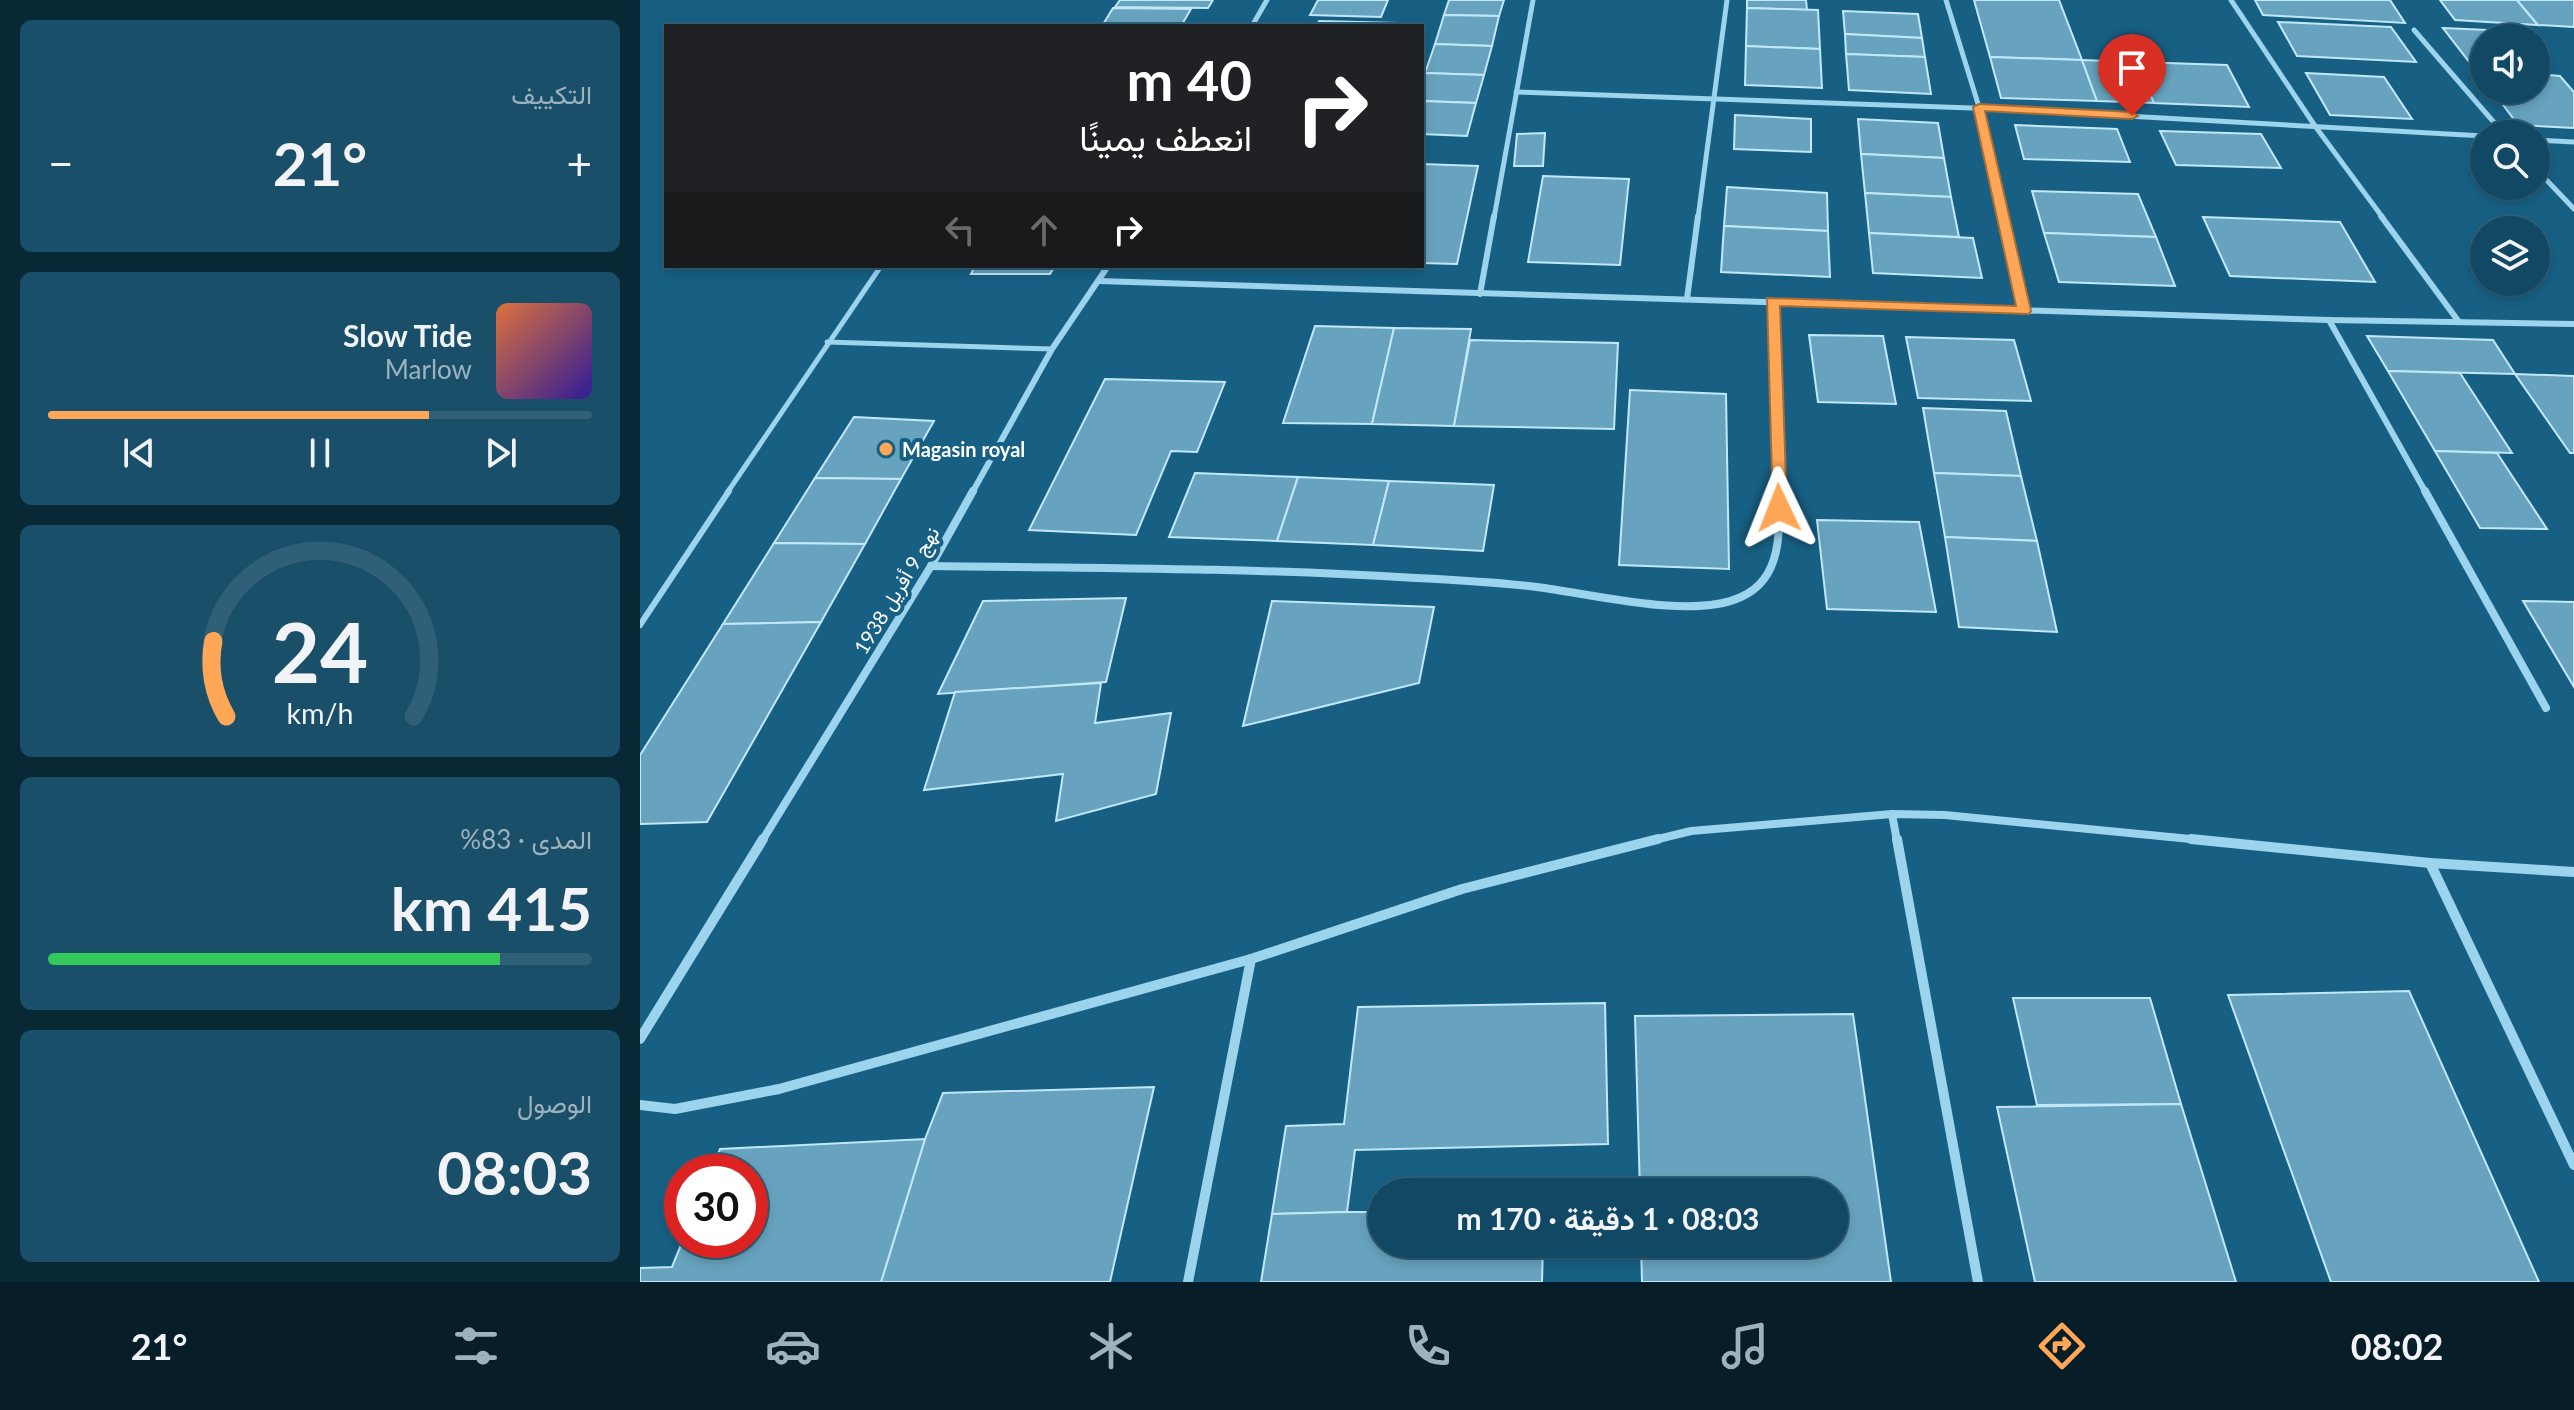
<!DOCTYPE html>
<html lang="ar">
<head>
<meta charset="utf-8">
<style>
  :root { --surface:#114863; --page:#1a4f69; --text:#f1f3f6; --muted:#9cb2be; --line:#306078; --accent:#ffa757 }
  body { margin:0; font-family:Lato,Vazirmatn,sans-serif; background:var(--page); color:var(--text); direction:rtl; height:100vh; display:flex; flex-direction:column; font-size:30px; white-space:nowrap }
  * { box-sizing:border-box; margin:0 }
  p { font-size:26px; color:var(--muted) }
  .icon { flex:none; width:44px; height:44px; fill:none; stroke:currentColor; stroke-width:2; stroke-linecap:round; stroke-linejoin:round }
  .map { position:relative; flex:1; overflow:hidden; direction:ltr }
  .details { display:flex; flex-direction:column; gap:20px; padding:20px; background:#092836; width:640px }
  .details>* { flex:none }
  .banner { position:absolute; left:24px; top:24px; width:760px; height:244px; border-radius:0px; box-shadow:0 4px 12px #0003,0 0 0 2px var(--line); direction:rtl; background:#202124; color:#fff; overflow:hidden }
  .buttons { position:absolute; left:1830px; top:24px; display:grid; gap:16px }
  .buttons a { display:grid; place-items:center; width:80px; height:80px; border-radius:50%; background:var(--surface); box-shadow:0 4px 12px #0003,0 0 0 2px var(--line); font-size:40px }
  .speed { position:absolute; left:24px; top:1154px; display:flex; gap:16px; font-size:40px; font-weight:700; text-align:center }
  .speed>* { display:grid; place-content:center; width:104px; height:104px; border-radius:50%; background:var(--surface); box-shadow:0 4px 12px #0003,0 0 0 2px var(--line); line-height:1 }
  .speed .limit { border:12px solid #d22; background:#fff; color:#111 }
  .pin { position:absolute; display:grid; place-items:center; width:68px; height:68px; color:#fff; margin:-82px -34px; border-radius:50% 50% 50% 0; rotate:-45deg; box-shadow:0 0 8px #0007 }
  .pin .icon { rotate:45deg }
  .me { position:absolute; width:88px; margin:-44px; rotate:358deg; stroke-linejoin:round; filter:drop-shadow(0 0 6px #0008) }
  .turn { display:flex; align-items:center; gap:28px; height:168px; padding:0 40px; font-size:36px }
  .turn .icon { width:104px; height:104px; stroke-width:2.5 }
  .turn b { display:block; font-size:56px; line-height:68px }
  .lanes { display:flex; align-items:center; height:76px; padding:0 40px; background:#0003; justify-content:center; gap:40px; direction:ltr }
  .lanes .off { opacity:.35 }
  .big { font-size:60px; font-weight:700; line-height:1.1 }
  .details .card { flex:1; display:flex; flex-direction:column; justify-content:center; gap:12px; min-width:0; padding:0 28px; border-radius:12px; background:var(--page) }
  .details .dial { align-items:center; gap:0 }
  .dial svg { height:208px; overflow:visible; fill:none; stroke:var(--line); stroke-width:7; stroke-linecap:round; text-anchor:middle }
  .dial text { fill:var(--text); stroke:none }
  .song { display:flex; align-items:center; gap:24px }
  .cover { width:96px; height:96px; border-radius:12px; background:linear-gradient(135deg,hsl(20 70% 55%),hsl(250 70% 35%)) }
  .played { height:8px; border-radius:4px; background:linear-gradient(90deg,var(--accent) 70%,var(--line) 70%) }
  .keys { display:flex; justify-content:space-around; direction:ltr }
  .heat { display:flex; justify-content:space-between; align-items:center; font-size:44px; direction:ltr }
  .charge { height:12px; border-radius:6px; background:linear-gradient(90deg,#34c759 83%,var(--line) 0) }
  .trip { position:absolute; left:728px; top:1178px; width:480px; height:80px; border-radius:40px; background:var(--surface); box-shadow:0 4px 12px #0003,0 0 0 2px var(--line); font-weight:700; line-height:80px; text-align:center; direction:rtl }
  .tabs { display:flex; height:128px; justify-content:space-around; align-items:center; background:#071d28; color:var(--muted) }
  .tabs .icon { width:56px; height:56px }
  .tabs .active { color:var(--accent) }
  .tabs b { font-size:36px; color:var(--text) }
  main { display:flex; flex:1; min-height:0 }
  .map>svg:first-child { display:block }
  .building { fill:#67a3be; stroke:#c1e8f9; stroke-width:2 }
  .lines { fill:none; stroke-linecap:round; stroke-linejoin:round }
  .lane-far1 { stroke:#9cd3ed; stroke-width:5 }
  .lane { stroke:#9cd3ed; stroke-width:6 }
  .street-far3 { stroke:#9cd3ed; stroke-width:5 }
  .street-far2 { stroke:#9cd3ed; stroke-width:6 }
  .street-far1 { stroke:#9cd3ed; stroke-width:8 }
  .street { stroke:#9cd3ed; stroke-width:10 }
  .route { fill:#ffa757; stroke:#a66d39; stroke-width:2 }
  .poi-dot { fill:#ffa757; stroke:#176084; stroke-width:3 }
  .labels { text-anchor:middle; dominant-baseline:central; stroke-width:8; stroke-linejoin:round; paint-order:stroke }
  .poi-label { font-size:20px; font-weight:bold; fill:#fff; stroke:#176084; text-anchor:start }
  .street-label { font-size:20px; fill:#fff; stroke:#176084 }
</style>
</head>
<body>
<main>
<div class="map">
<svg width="1934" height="1282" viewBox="0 0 1934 1282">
  <rect width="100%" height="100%" fill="#176084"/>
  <!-- building -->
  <g class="building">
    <polygon points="480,0 573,0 568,8 475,7"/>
    <polygon points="678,0 748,0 741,17 670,15"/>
    <polygon points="809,0 864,0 859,16 804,15"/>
    <polygon points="1107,0 1166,0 1167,10 1107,8"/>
    <polygon points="1334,0 1419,0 1442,60 1350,57"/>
    <polygon points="1615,0 1750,0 1765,23 1623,15"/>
    <polygon points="1800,0 1877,0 1898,25 1815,20"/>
    <polygon points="1877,0 1934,0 1934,27 1898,25"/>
    <polygon points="473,8 551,9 541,26 462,26"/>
    <polygon points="1107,8 1178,10 1180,49 1106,46"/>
    <polygon points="1203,11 1278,14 1282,38 1205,34"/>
    <polygon points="804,15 859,16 852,46 795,44"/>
    <polygon points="679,21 758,23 757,26 677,26"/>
    <polygon points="1638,22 1751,27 1776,62 1657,56"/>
    <polygon points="1803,28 1871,31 1877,38 1844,38 1844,64 1830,63"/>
    <polygon points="1205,34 1282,38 1285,57 1206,54"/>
    <polygon points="795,44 852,46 844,75 785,73"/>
    <polygon points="1106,46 1180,49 1182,88 1105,85"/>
    <polygon points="1206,54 1285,57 1291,94 1209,90"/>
    <polygon points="1350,57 1442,60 1457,101 1361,98"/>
    <polygon points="1442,60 1496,62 1514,103 1457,101"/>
    <polygon points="1496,62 1587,65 1609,107 1514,103"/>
    <polygon points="785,73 844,75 836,103 782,101"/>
    <polygon points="1666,73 1744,77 1772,119 1690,115"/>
    <polygon points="1896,74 1920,76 1934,92 1934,128 1878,125 1852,90 1896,90"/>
    <polygon points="782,101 836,103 827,136 782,134"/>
    <polygon points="1095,115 1171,119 1171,152 1094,149"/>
    <polygon points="1218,119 1298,123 1304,158 1221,154"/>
    <polygon points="1375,125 1477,129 1490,162 1384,159"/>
    <polygon points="1520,131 1621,134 1641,168 1536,165"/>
    <polygon points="905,133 903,166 874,166 877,134"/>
    <polygon points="1221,154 1304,158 1311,197 1225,193"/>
    <polygon points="782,164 838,166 817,264 782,263"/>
    <polygon points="903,176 989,179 980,265 888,262"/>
    <polygon points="1087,187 1187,193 1188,231 1084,226"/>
    <polygon points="1392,191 1498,194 1516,237 1404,233"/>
    <polygon points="1225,193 1311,197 1319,237 1229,233"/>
    <polygon points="1563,217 1700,222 1735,282 1590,276"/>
    <polygon points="1084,226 1188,231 1190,277 1081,272"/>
    <polygon points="1229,233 1333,238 1342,278 1233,273"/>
    <polygon points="1404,233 1516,237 1535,286 1419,282"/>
    <polygon points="335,266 415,266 410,274 331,274"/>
    <polygon points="675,326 754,328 732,424 643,423"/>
    <polygon points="754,328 831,329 814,426 732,424"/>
    <polygon points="1169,335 1243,336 1256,404 1178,402"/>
    <polygon points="1727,336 1853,340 1875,374 1748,371"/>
    <polygon points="1266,337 1374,340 1391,401 1278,398"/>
    <polygon points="830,340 978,343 974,429 814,426"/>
    <polygon points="1748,371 1820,373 1872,453 1795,451"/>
    <polygon points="1875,374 1934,376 1934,453 1930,453"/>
    <polygon points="465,379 585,382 557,452 531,451 496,535 389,530"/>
    <polygon points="990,390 1086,394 1089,569 979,565"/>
    <polygon points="1283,408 1366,411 1381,476 1294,473"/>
    <polygon points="214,417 294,421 261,479 175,478"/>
    <polygon points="1795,451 1857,453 1907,529 1840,528"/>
    <polygon points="555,473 658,477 637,541 529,537"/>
    <polygon points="1294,473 1381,476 1397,541 1305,537"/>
    <polygon points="658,477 749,481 733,545 637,541"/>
    <polygon points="175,478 261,479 225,544 134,543"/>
    <polygon points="749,481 854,485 843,551 733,545"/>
    <polygon points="1177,520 1279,522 1296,612 1187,609"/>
    <polygon points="1305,537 1397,541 1417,632 1319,627"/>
    <polygon points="134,543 225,544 181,622 83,624"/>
    <polygon points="486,598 466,682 298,694 343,601"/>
    <polygon points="632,601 794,607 779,683 603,726"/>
    <polygon points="1883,601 1934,602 1934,687"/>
    <polygon points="181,622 67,822 0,824 0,755 83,624"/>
    <polygon points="461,683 455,723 531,713 516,794 416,821 423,774 284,790 315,692"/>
    <polygon points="1769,991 1899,1282 1691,1282 1588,995"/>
    <polygon points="1373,998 1510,998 1541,1104 1397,1105"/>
    <polygon points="965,1003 968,1144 715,1150 707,1212 632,1214 646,1126 704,1124 718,1007"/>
    <polygon points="1213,1014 1251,1282 1002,1282 1001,1244 1194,1244 1194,1192 1000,1192 995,1016"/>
    <polygon points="514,1087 470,1282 241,1282 285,1139 303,1093"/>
    <polygon points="1541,1104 1596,1282 1395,1282 1357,1107"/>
    <polygon points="285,1139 241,1282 0,1282 0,1268 32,1267 43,1240 110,1240 110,1172 71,1172 80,1149"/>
    <polygon points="707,1212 742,1212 742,1244 903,1244 902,1282 621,1282 632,1214"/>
  </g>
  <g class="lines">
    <!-- lane-far1 -->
    <g class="lane-far1">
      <polyline points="187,342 412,349"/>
      <polyline points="87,493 241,266"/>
    </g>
    <!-- lane -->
    <polyline class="lane" points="0,625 89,491"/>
    <!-- street-far3 -->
    <g class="street-far3">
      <polyline points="1306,0 1339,107 1363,218"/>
      <polyline points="1591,0 1675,126 1743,218"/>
      <polyline points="612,26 627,0"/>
      <polyline points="1774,30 1864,134"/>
      <polyline points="876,92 1360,109 1844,136"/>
      <polyline points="1896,140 1934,142"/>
      <polyline points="1896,169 1934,209"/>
      <polyline points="854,218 893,0"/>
      <polyline points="1058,218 1087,0"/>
    </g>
    <!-- street-far2 -->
    <g class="street-far2">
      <polyline points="1363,216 1384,311"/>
      <polyline points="1741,216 1819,322"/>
      <polyline points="459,281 1689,320 1934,324"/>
      <polyline points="840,294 854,216"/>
      <polyline points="1047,299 1058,216"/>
      <polyline points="1132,301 1139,493"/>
      <polyline points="1689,320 1786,493"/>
      <polyline points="332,493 412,349 468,266"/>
    </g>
    <!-- street-far1 -->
    <g class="street-far1">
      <polyline points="1785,491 1906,708"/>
      <path d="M291 566C453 568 615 568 776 578 817 580 857 582 897 587 953 594 1051 620 1101 597 1143 579 1140 529 1138 491"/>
      <polyline points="1252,814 1257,841"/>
      <polyline points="122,841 291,566 333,491"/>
      <polyline points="1010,841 1051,831 1252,814 1305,815 1571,841"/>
    </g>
    <!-- street -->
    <g class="street">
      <polyline points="1257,839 1338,1282"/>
      <polyline points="1551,839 1790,863 1934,872"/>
      <polyline points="1790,863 1934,1165"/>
      <polyline points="0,1039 123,839"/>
      <polyline points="0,1105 35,1109 139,1089 611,959 822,889 1018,839"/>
      <polyline points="548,1282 611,959"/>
    </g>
  </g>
  <!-- route -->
  <polygon class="route" points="1339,104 1492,112 1498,116 1492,119 1345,111 1391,311 1389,314 1140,306 1147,508 1139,514 1133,512 1127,298 1376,306 1333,107"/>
  <!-- markers -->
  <circle class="poi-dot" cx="246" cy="449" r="8"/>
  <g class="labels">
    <!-- poi labels -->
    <g class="poi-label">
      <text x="262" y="449">Magasin royal</text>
    </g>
    <!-- street labels -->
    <g class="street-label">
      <text transform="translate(256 590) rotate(-59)">نهج 9 أفريل 1938</text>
    </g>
  </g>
</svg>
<div class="buttons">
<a><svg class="icon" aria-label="sound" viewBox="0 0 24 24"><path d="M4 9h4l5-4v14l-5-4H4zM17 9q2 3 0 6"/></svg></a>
<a><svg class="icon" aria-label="search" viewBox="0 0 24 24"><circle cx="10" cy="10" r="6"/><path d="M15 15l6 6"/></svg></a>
<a><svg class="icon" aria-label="layers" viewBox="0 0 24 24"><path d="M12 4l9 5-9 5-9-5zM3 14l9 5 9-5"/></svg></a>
</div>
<div class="speed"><div class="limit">30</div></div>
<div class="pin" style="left:1492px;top:116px;background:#d93025"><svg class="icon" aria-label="arrive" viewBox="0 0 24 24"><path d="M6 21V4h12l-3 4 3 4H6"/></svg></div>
<svg class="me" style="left:1139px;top:508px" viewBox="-20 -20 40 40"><path d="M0-17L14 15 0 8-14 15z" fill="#ffa757" stroke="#fff" stroke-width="4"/></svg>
<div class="trip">08:03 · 1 دقيقة · 170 m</div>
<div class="banner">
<div class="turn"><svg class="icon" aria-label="right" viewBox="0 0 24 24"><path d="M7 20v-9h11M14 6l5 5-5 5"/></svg><div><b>40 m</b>انعطف يمينًا</div></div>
<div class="lanes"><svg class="icon off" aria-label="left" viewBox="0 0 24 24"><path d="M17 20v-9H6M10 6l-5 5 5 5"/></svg><svg class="icon off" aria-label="ahead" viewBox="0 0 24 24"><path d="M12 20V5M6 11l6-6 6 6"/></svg><svg class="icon" aria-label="right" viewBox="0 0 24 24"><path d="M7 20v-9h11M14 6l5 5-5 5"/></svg></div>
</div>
</div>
<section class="details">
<div class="card"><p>التكييف</p>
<div class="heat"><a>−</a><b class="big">21°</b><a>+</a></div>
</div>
<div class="card">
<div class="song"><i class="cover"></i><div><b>Slow Tide</b><p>Marlow</p></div></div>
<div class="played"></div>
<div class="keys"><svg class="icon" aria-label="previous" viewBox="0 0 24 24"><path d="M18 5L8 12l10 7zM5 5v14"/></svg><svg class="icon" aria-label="pause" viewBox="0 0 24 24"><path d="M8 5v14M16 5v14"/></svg><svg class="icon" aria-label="next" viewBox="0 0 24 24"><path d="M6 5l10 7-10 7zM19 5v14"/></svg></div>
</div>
<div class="card dial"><svg viewBox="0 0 100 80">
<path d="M14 69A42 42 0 1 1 86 69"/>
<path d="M14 69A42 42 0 0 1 9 40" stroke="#ffa757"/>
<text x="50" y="56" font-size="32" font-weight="700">24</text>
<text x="50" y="72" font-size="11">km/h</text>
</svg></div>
<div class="card"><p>المدى · 83%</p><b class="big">415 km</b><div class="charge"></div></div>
<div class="card"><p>الوصول</p><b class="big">08:03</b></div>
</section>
</main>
<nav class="tabs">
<b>08:02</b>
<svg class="icon active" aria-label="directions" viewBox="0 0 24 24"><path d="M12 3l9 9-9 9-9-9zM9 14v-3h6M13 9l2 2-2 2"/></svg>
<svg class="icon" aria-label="music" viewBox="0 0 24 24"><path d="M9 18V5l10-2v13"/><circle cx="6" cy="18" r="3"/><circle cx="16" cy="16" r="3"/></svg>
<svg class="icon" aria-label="phone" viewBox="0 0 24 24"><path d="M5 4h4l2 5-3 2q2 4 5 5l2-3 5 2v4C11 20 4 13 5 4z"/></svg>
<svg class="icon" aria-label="climate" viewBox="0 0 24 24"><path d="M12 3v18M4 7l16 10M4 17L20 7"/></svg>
<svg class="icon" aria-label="car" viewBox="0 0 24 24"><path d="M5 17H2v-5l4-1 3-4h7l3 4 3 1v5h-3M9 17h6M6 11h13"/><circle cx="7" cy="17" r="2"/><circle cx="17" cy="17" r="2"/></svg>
<svg class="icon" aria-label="filters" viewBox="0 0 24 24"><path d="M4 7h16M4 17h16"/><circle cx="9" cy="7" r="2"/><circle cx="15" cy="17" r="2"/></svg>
<b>21°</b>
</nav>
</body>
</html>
